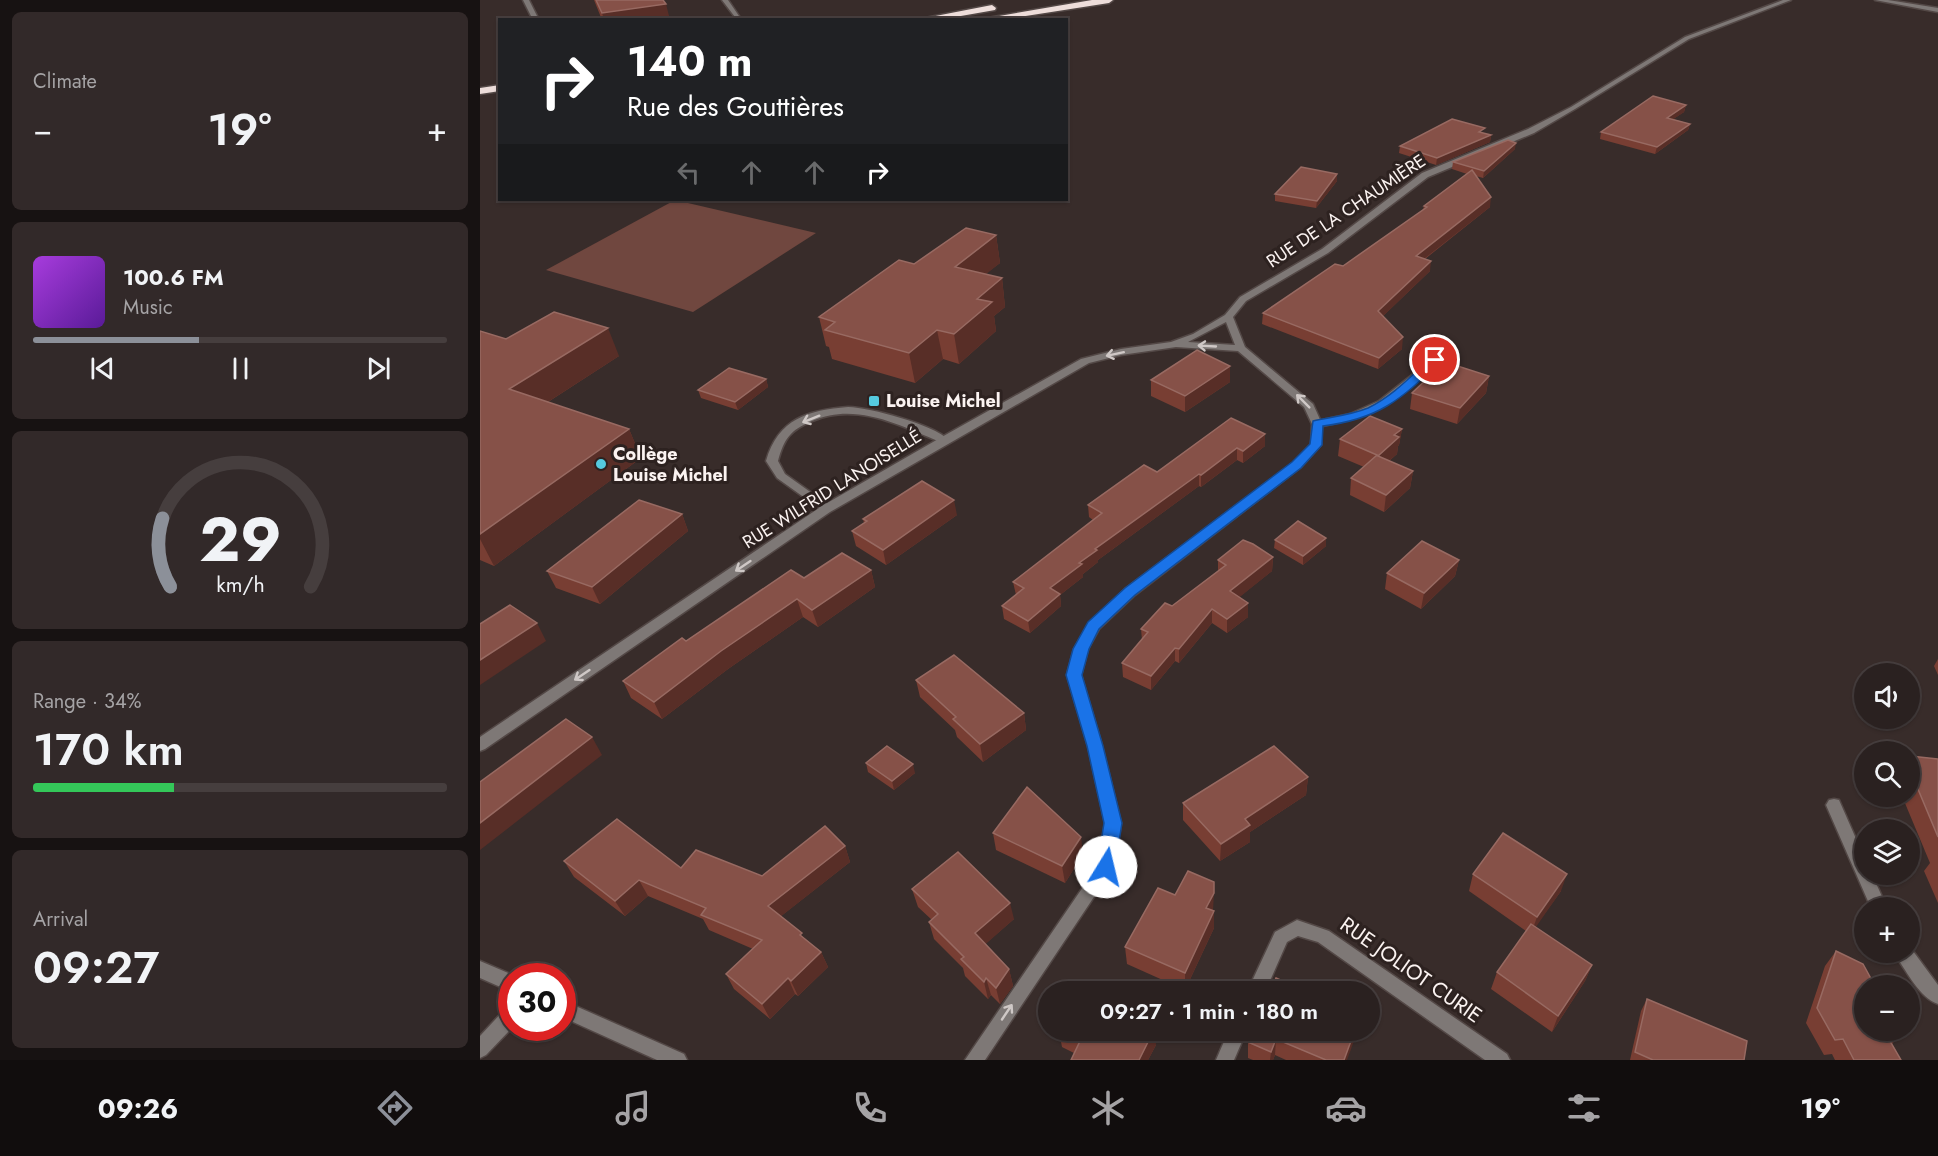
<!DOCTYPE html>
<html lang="en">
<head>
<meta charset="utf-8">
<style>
  :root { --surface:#2a2120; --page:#322929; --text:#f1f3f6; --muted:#a5a3a5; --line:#463e3e; --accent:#8c9099 }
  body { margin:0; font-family:Jost,sans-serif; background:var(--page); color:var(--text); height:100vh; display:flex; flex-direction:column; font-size:22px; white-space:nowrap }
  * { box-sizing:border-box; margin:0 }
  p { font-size:20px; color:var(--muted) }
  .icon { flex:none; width:33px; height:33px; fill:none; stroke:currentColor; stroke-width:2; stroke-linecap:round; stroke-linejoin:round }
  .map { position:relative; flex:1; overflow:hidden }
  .panel { display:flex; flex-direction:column; gap:12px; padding:12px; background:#171212; width:480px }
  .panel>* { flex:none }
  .top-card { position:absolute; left:18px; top:18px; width:570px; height:183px; border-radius:0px; box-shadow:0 2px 4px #0004,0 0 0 2px var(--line); background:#202124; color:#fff; overflow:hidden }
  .buttons { position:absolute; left:1374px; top:663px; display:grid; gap:12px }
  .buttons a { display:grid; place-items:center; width:66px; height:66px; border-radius:50%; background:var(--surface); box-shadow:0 2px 4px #0004,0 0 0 2px var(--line); font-size:30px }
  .speed { position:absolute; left:18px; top:963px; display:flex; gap:12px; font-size:30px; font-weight:700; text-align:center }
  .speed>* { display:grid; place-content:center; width:78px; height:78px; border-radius:50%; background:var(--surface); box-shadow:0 2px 4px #0004,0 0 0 2px var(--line); line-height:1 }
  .speed .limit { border:9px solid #d22; background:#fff; color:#111 }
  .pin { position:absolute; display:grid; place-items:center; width:51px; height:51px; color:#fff; margin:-26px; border:3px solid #fff; border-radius:50%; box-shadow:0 2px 6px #0007 }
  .me { position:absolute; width:66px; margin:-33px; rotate:9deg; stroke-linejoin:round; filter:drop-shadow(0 0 4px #0008) }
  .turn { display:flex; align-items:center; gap:21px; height:126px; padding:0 30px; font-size:27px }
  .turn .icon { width:78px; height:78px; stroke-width:2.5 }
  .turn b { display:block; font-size:42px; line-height:51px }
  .lanes { display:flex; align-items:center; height:57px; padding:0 30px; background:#0003; justify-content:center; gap:30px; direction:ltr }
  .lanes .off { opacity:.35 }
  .big { font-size:45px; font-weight:600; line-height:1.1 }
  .panel .card { flex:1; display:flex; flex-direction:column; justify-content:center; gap:9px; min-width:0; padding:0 21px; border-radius:9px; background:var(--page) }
  .panel .dial { align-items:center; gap:0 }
  .dial svg { height:156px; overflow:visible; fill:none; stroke:var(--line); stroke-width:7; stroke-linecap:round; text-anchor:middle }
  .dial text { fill:var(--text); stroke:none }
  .song { display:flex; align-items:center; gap:18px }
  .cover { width:72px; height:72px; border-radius:9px; background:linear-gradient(135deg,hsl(280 70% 55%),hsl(270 70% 35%)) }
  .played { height:6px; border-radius:3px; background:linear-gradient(90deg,var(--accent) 40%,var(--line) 40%) }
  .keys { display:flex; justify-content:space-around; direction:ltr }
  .heat { display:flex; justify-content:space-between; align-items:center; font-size:33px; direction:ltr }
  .charge { height:9px; border-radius:4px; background:linear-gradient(90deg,#34c759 34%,var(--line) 0) }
  .trip { position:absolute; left:558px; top:981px; width:342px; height:60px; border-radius:30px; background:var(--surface); box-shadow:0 2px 4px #0004,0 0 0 2px var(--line); font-weight:600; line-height:60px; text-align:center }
  .tabs { display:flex; height:96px; justify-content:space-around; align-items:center; background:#110d0d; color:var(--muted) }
  .tabs .icon { width:42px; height:42px }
  .tabs .selected { color:var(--accent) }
  .tabs b { font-size:27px; color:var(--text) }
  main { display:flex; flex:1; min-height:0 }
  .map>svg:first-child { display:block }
  .green { fill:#70473f }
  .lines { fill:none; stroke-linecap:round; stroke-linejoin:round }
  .lane-casing { stroke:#534846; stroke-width:3 }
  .street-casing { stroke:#534846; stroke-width:3 }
  .highway-casing { stroke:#534846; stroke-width:3 }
  .lane { fill:#7e7876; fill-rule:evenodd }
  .street { fill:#7e7876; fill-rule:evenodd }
  .highway { fill:#edddda; fill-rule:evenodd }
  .wall { fill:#783e33 }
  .shaded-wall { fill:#582e27 }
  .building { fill:#865148; stroke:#986a62; stroke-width:1.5 }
  .oneway { stroke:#cfc8c6 }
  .route { fill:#1a73e8; stroke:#114b97; stroke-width:1.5 }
  .poi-dot { fill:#55cadf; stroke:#2d2220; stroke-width:2 }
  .labels { text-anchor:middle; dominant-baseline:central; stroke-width:6; stroke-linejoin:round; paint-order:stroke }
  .street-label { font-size:18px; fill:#fbf3f1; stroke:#2d2220 }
  .poi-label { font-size:18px; font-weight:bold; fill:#fbf3f1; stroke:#2d2220; text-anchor:start }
  .near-street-label { font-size:21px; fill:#fbf3f1; stroke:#2d2220 }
</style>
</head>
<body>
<main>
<section class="panel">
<div class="card"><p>Climate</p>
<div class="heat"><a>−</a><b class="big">19°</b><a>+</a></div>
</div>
<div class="card">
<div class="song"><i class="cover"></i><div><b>100.6 FM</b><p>Music</p></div></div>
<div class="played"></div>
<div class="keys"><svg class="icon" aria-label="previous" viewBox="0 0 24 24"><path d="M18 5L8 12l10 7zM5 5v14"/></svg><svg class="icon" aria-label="pause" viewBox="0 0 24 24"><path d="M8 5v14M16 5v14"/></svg><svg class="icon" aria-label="next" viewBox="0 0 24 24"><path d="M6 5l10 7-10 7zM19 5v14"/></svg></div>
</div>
<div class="card dial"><svg viewBox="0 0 100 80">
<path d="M14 69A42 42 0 1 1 86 69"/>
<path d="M14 69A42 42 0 0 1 10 34" stroke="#8c9099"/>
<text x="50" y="56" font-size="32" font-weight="700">29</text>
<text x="50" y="72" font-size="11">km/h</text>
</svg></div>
<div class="card"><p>Range · 34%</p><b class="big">170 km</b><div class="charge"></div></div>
<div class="card"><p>Arrival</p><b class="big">09:27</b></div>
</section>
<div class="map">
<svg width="1458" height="1060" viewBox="0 0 1458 1060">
  <rect width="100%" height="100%" fill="#382c2a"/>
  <!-- green -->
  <polygon class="green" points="195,200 336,233 213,312 66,270"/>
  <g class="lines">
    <defs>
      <g id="lane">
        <polygon points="43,0 49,0 59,20 53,20"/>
        <polygon points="242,0 248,0 261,19 245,20 255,17"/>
        <path d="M955 357 960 360 959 362C917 401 894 417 837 427L832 424 833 422 870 414 899 401Z"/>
        <path d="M368 407C391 408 452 424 469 440L464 443 460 442C419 425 376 402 332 421 310 430 304 439 298 461L305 474 350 506 352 509 346 513 297 478 286 461C298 419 328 410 368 407Z"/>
      </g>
      <g id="street">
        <path d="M1303 0H1311L1209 39 1095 109 1054 133 948 177 848 253 766 301 753 317 765 347 833 404 842 424 841 445 821 467 655 595 619 629 608 649 601 675 622 746 641 823 634 867 505 1060H485L618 865 625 823 608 746 587 675 594 649 609 623 645 589 813 463 831 444 832 424 824 407 758 351 696 347 641 355 609 363 350 512 5 749 0 751V737L342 506 460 438 601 359 641 349 691 342 713 334 745 315 760 297 842 249 942 173 1048 129 1091 107 1205 37ZM746 322 755 345 708 342Z"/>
        <polygon points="1395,0 1408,0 1458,8 1458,12"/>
        <polygon points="1354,799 1359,800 1384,857 1384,874 1392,874 1407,908 1391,908 1346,805 1349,800"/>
        <polygon points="817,920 849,931 1027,1054 1030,1060 1005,1060 838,942 818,936 807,942 785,992 767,992 795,932"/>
        <path d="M1430 947 1458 985V1004C1439 997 1428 973 1417 958L1415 952H1430Z"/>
        <polygon points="0,961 35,976 32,976 32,992 0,978"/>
        <polygon points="82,1000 204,1054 207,1060 177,1060 82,1017"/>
        <polygon points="32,1006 32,1028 6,1055 0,1058 0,1036 26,1008"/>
        <polygon points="749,1030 767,1030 754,1060 736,1060"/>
      </g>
      <g id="highway">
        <polygon points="612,0 633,0 629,3 520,20 496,20"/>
        <polygon points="512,5 516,8 515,10 458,20 435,20"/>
        <polygon points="20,85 20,91 0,94 0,88"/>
      </g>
    </defs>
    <!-- lane casing -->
    <use href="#lane" class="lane-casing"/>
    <!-- street casing -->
    <use href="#street" class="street-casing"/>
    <!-- highway casing -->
    <use href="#highway" class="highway-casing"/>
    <!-- lane -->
    <use href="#lane" class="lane"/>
    <!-- street -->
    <use href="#street" class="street"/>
    <!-- highway -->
    <use href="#highway" class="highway"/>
  </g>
  <!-- wall -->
  <g class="wall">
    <polygon points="114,0 183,0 190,20 122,20"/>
    <polygon points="1206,105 1204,112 1193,119 1210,124 1208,130 1175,154 1120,139 1121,132"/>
    <polygon points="1011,135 1010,142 956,165 919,153 920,146"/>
    <polygon points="1035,149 1003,178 996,176 1010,207 945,259 950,271 903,316 922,349 898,369 782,324 783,313 863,266 943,210 944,206 987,174 972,169 973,162"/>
    <polygon points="857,174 857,181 836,208 795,201 795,194"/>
    <polygon points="516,235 520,263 505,274 522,278 525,307 514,316 516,331 479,364 463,359 435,383 352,359 349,347 346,346 339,317 434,264"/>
    <polygon points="0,331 26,339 139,356 68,402 149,429 161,458 14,566 0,560"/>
    <polygon points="1009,376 1006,393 977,424 930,409 932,393"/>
    <polygon points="286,379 288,387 258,410 221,398 218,390"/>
    <polygon points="671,380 750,382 705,412 671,396"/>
    <polygon points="751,418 785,446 763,463 757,460 721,487 719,486 618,560 618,562 603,574 603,577 580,595 581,606 550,633 524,619 522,606 536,595 533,582 613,520 609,517 608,505 677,472"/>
    <polygon points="922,429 919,445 918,446 917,454 909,461 933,471 930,488 904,512 870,495 871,478 884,467 858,456 860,439"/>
    <polygon points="202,514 208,531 120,604 76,588 67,571"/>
    <polygon points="477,515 406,565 376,546 372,531 384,523 383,519"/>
    <polygon points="846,538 846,546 823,565 794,548 795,540"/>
    <polygon points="793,557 792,571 759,597 768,603 768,617 747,633 732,623 699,663 695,661 671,690 643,677 642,663 662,640 661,629 738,571 738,560"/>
    <polygon points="979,560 975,576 941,609 905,589 907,573"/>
    <polygon points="391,570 395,587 338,627 323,617 248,669 182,719 151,698 143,681 206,641 324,578"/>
    <polygon points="1458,659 1458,675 1454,666"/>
    <polygon points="436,680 544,713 546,730 503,762 477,737 475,730 440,697"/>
    <polygon points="1430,756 1458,759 1458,903 1444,871 1450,863 1422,796 1430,796"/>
    <polygon points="386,763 435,773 414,790 388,772"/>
    <polygon points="828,777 826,795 770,832 770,842 740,861 703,820 703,803"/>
    <polygon points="513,833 603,854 585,883 516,850"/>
    <polygon points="365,846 370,862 301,916 325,939 341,952 348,967 318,996 315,994 290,1019 254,989 246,974 273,949 229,930 223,919 168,896 145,916 94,877 84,861 201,868 282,876"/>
    <polygon points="993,874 1081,891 1055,927 1112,965 1105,981 1072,1032 1011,989 1017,972 1046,931 989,891"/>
    <polygon points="432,889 534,919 505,944 529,969 533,986 520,1004 511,995 508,999 485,976 483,968 454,939 449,922 452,920 438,907"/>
    <polygon points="733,910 734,928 705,990 647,964 645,947"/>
    <polygon points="1356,951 1422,1032 1412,1044 1421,1060 1355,1060 1352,1054 1344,1055 1326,1023 1345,966"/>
    <polygon points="1167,999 1264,1060 1150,1060 1161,1011"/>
    <polygon points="773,1030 867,1060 806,1060 795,1055 793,1060 773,1060 768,1058 768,1042"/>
    <polygon points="579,1031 676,1045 668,1060 591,1060 594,1053 582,1047"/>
  </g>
  <!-- shaded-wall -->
  <g class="shaded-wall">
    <polygon points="186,4 190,20 124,20 122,13"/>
    <polygon points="1206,105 1204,112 1185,125 1187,118"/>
    <polygon points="1210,124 1208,130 1175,154 1177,147"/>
    <polygon points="1011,135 1010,142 956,165 957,158"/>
    <polygon points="1036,143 1035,149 1003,178 1004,171"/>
    <polygon points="857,174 857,181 836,208 837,201"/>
    <polygon points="1011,197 1010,207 935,266 936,256"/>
    <polygon points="516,235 520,263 480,295 475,267"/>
    <polygon points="951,261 950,271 897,322 898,311"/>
    <polygon points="522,278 525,307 514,316 516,331 479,364 474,334 497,299"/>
    <polygon points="128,328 139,356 43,418 29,389"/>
    <polygon points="457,330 463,359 435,383 429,353"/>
    <polygon points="923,337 922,349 898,369 899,358"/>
    <polygon points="750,366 750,382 705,412 705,396"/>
    <polygon points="1009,376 1006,393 977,424 980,408"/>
    <polygon points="286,379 288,387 258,410 255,402"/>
    <polygon points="149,429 161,458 14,566 0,539 0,534"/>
    <polygon points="922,429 919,445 918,446 917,454 896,472 898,456 914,435"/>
    <polygon points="785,434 785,446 763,463 763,451"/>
    <polygon points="757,448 757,460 721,487 721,475"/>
    <polygon points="933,471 930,488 904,512 906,495"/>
    <polygon points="719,474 719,486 618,560 618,562 603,574 603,577 580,595 581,606 550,633 548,621 570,588 615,549"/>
    <polygon points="474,500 477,515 406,565 403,550"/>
    <polygon points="202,514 208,531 120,604 112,587"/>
    <polygon points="846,538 846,546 823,565 823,556"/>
    <polygon points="793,557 792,571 750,605 750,591"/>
    <polygon points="979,560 975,576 941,609 944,593"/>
    <polygon points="391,570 395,587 338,627 332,610"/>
    <polygon points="317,599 323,617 248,669 182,719 174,702 241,651"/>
    <polygon points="768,603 768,617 747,633 747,619"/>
    <polygon points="732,609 732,623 699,663 699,649"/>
    <polygon points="57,623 66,641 0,685 0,660"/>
    <polygon points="695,648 695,661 671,690 671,676"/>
    <polygon points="544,713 546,730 503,762 500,744"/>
    <polygon points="112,737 122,755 0,850 0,823"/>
    <polygon points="433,764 435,773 414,790 412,781"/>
    <polygon points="828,777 826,795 770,832 770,842 740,861 741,844 765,819"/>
    <polygon points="601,837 603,854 585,883 582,866"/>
    <polygon points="365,846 370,862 295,921 288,906"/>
    <polygon points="1087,874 1081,891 1051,934 1057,917"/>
    <polygon points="159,880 168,896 145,916 135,901"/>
    <polygon points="734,893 733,910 726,925 726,908"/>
    <polygon points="530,903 534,919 499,950 495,933"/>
    <polygon points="734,911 734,928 705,990 705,973"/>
    <polygon points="341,952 348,967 318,996 311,981"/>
    <polygon points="1112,965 1105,981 1072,1032 1078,1016"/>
    <polygon points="529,969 533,986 520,1004 516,988"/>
    <polygon points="308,978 315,994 290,1019 282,1004"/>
    <polygon points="506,978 511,995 508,999 504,982"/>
    <polygon points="674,1030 675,1030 676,1045 668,1060 659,1060"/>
    <polygon points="875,1030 878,1030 867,1060 864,1060"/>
    <polygon points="796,1039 795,1055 793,1060 790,1060 791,1052"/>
  </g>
  <!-- building -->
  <g class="building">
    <polygon points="116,0 183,0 186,4 122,13"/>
    <polygon points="1173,96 1206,105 1187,118 1210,124 1177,147 1121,132"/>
    <polygon points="972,119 1005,128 999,132 1011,135 957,158 920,146"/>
    <polygon points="1028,140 1036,143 1004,171 973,162"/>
    <polygon points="821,167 857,174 837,201 795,194"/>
    <polygon points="992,170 1011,197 936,256 951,261 898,311 923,337 899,358 783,313 855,264 863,266 947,207 944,206"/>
    <polygon points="486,228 516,235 475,267 522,278 497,299 512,302 474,334 457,330 429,353 345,330 355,322 339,317 419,260 434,264"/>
    <polygon points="74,312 128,328 29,389 149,429 0,534 0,331 26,339"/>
    <polygon points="717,350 750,366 705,396 671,380"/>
    <polygon points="965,362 1009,376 980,408 932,393"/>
    <polygon points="249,368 286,379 255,402 218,390"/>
    <polygon points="890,416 922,429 914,435 919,437 898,456 933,471 906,495 871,478 897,455 860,439"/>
    <polygon points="751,418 785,434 763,451 757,448 721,475 719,474 615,549 617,550 599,563 602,564 570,588 580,594 548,621 522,606 544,588 533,582 622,513 608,505 664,465 677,472"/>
    <polygon points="442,481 474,500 403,550 372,531 387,521 383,519"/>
    <polygon points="159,500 202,514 112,587 67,571"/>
    <polygon points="818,521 846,538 823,556 795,540"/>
    <polygon points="763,540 773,544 793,557 750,591 768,603 747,619 732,609 699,649 695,648 671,676 642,663 668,632 661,629 685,603 692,606 746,565 738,560"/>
    <polygon points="942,541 979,560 944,593 907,573"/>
    <polygon points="362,553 391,570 332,610 317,599 241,651 174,702 143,681 202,638 206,641 311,570 324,578"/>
    <polygon points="30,605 57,623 0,660 0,624"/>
    <polygon points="474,655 544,713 500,744 473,719 476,717 436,680"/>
    <polygon points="86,719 112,737 0,823 0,782"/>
    <polygon points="407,746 433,764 412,781 386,763"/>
    <polygon points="794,746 828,777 765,819 770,825 741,844 703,803"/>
    <polygon points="1430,756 1458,759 1458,837 1430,770"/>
    <polygon points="547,787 601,837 582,866 513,833"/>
    <polygon points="137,819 201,868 216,850 282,876 345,826 365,846 288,906 322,933 320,935 341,952 311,981 308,978 282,1004 246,974 282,940 221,915 226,908 159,880 135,901 84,861"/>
    <polygon points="1023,833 1087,874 1057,917 993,874"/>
    <polygon points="478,852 530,903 495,933 529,969 516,988 506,978 504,982 481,959 484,957 449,922 458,914 432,889"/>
    <polygon points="708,871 734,882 734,893 726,908 734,911 705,973 645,947 678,888 695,895"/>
    <polygon points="1051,924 1112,965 1078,1016 1017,972"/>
    <polygon points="1356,951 1383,964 1395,986 1384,986 1384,1030 1421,1030 1422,1032 1406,1034 1421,1060 1374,1060 1363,1039 1355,1040 1337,1008"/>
    <polygon points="796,978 827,992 790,992"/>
    <polygon points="1167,999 1267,1041 1264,1060 1173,1060 1155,1052"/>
    <polygon points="580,1030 674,1030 659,1060 591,1060 600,1041 579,1031"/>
    <polygon points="773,1030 875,1030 864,1060 846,1060 796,1039 791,1052 768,1042"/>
  </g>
  <!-- one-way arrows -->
  <defs><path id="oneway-shaft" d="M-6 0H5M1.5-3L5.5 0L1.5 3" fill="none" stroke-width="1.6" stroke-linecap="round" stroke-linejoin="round" transform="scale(1.5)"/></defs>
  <g class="oneway">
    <use href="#oneway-shaft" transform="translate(727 346) rotate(-177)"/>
    <use href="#oneway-shaft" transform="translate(635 354) rotate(168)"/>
    <use href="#oneway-shaft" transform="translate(823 401) rotate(-135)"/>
    <use href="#oneway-shaft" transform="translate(331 419) rotate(158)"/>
    <use href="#oneway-shaft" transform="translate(263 566) rotate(146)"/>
    <use href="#oneway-shaft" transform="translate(102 675) rotate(146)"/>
    <use href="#oneway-shaft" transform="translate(527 1012) rotate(-56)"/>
  </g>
  <!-- route -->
  <path class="route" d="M955 357 959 358V363C920 400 899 419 843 426L842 445 821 468 655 595 619 629 609 649 602 675 623 746 642 823 635 867 633 872 626 875 620 872 617 867 624 823 607 746 586 675 593 649 608 622 645 588 812 462 830 444 833 421C851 417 871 415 888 408 913 396 931 376 951 358Z"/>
  <!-- markers -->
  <g class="poi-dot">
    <rect x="388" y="395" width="12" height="12" rx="3"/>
    <circle cx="121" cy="464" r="6"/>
  </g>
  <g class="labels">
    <!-- street labels -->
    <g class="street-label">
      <text transform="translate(866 211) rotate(-34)">RUE DE LA CHAUMIÈRE</text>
      <text transform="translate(352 489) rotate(-32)">RUE WILFRID LANOISELLÉ</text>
    </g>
    <!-- poi labels -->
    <g class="poi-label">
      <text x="406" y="401">Louise Michel</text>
      <text x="133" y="454">Collège<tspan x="133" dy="21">Louise Michel</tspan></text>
    </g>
    <!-- near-street labels -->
    <g class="near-street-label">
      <text transform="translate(931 970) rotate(35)">RUE JOLIOT CURIE</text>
    </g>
  </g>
</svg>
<div class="buttons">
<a><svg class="icon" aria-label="sound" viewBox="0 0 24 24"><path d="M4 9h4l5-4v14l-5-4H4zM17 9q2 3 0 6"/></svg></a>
<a><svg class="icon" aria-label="search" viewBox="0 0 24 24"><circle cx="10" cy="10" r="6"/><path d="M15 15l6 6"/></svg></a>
<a><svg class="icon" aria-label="layers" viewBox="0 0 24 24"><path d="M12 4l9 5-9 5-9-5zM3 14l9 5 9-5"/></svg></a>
<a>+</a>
<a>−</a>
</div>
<div class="speed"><div class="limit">30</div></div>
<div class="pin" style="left:955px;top:360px;background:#d93025"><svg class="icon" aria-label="arrive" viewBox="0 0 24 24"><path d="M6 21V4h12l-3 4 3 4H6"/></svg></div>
<svg class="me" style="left:626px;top:867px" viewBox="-20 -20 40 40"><circle r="19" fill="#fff"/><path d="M0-13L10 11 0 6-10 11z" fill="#1a73e8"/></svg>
<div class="trip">09:27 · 1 min · 180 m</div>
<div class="top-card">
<div class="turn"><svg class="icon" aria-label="right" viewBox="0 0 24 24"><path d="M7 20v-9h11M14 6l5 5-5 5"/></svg><div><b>140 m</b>Rue des Gouttières</div></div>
<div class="lanes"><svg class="icon off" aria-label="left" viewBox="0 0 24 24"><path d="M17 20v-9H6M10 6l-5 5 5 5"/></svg><svg class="icon off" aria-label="ahead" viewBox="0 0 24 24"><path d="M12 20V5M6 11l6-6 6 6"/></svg><svg class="icon off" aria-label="ahead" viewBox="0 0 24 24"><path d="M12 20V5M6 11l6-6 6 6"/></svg><svg class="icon" aria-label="right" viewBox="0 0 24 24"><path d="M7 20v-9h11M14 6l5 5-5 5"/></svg></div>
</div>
</div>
</main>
<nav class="tabs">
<b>09:26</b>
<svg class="icon selected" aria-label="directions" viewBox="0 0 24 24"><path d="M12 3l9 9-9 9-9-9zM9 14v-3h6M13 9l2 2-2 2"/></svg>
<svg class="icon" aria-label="music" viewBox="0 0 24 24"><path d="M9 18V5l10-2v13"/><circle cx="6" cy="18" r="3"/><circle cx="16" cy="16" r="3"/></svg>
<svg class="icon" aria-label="phone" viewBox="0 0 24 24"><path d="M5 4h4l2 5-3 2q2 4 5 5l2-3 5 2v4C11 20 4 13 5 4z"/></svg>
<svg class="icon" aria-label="climate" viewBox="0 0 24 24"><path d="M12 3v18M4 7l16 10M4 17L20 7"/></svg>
<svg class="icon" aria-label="car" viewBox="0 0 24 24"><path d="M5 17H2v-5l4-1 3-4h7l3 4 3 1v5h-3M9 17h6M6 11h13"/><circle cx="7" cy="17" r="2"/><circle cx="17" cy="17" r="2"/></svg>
<svg class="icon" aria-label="filters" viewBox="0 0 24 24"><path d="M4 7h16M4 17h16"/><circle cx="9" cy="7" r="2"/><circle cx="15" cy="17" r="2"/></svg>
<b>19°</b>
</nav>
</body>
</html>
